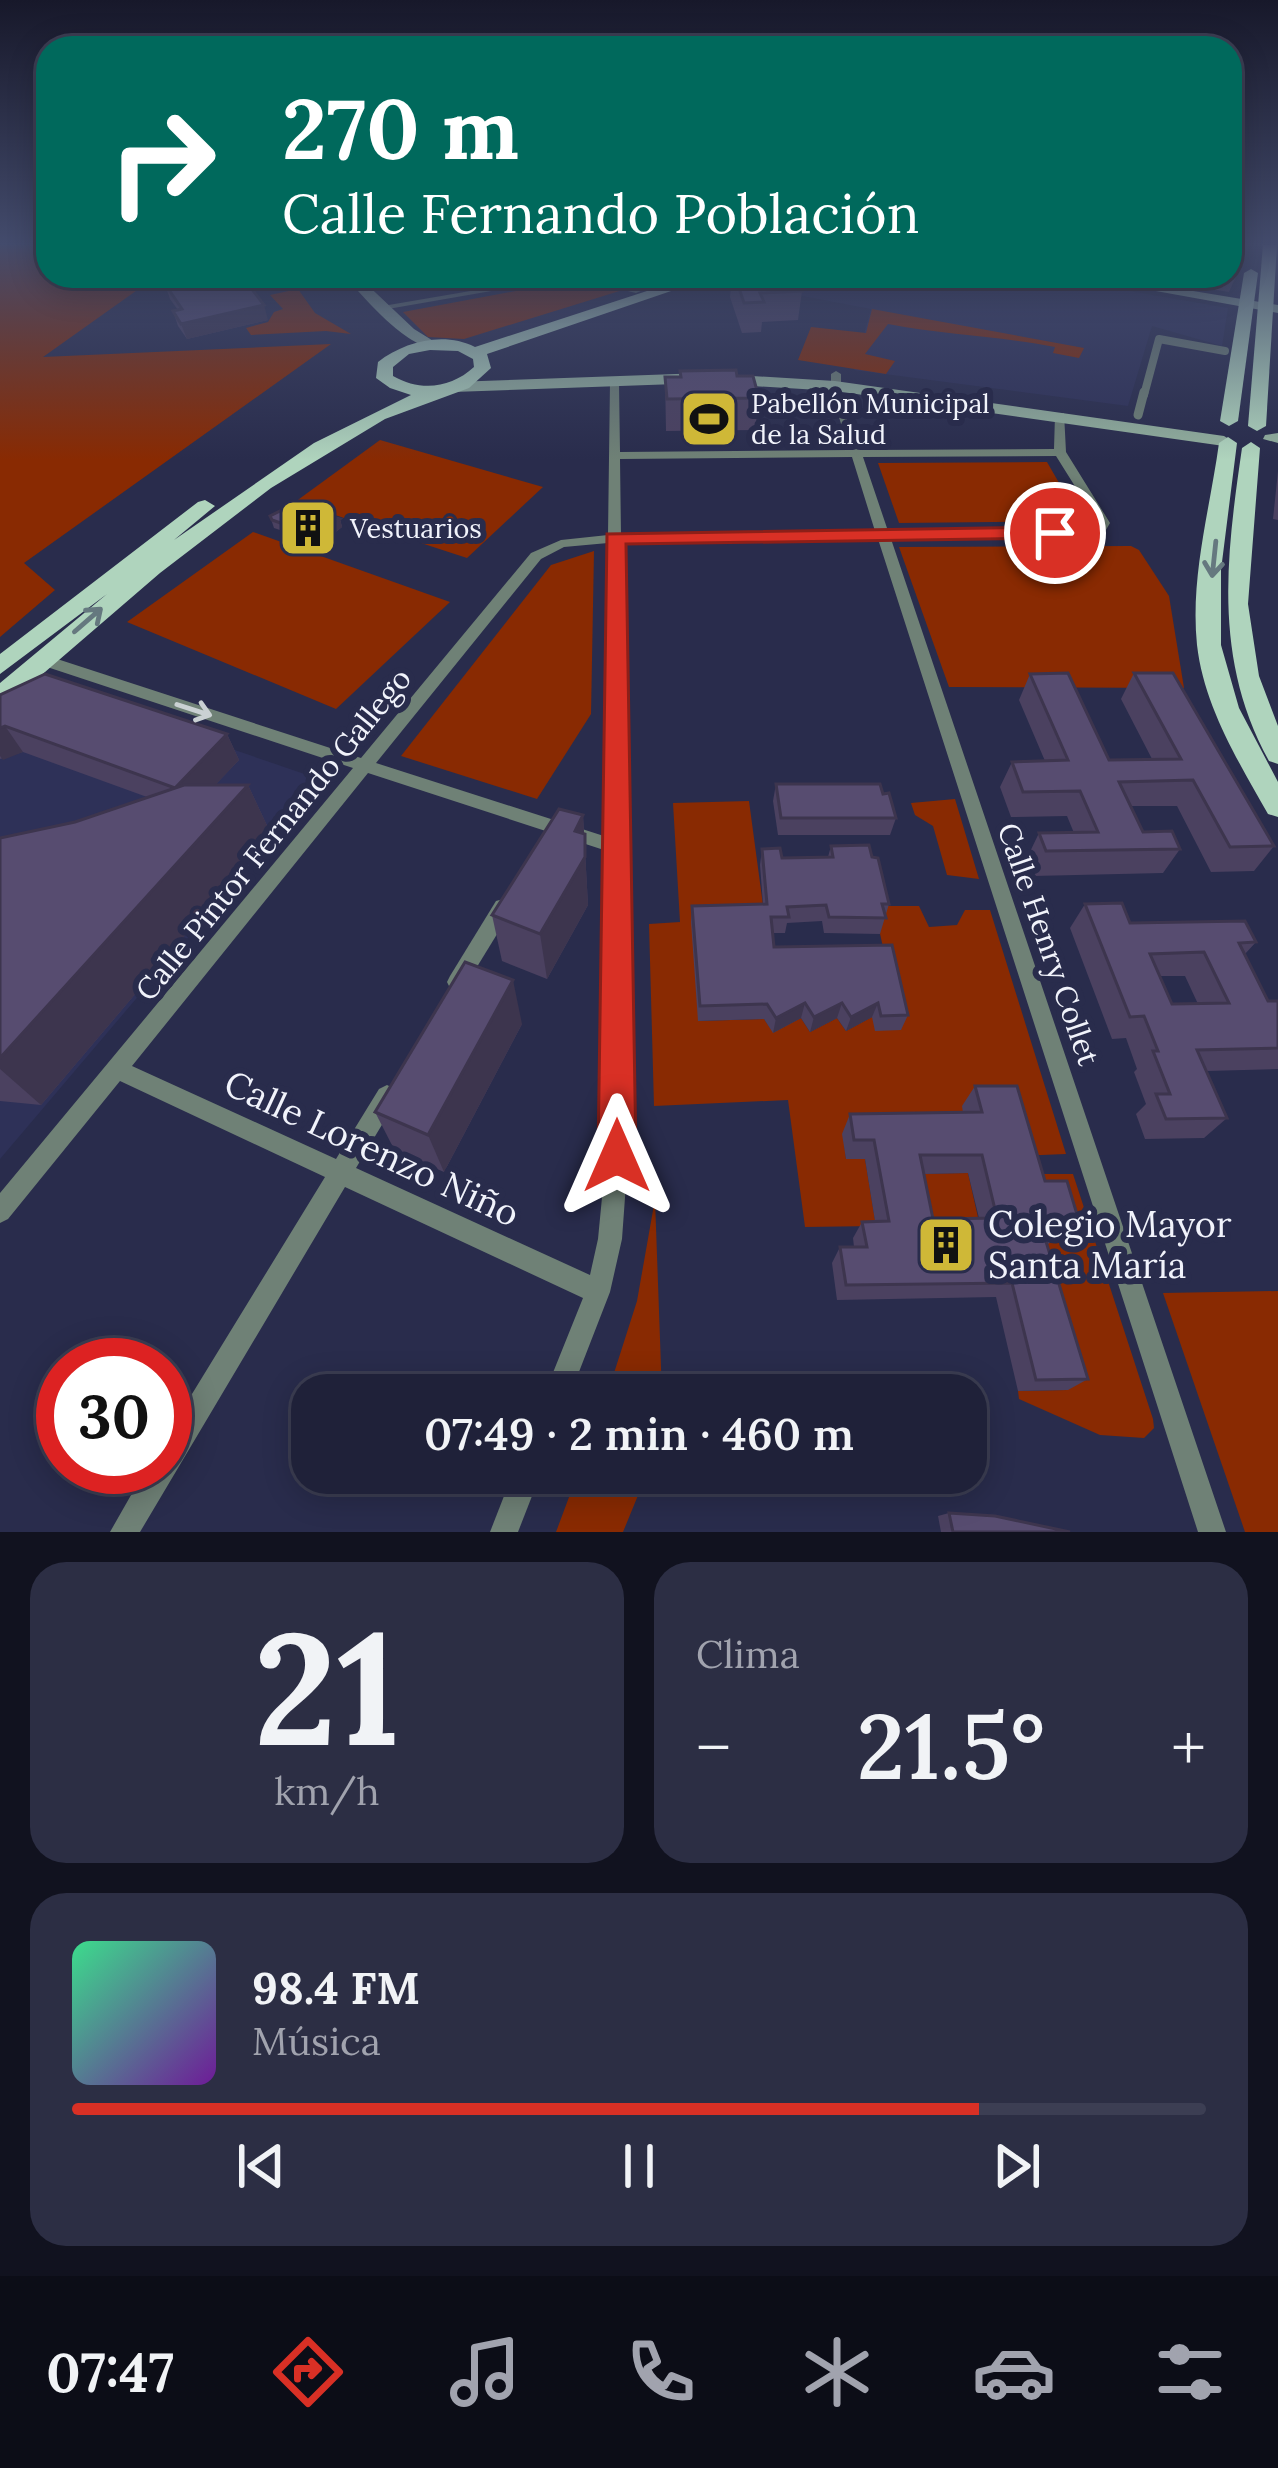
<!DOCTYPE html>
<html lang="es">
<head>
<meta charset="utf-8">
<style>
  :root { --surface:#1f2139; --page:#2c2e44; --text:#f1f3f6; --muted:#a1a3ae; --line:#3c3e53; --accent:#d93025 }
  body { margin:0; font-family:Lora,serif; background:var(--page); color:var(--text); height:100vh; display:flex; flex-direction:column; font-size:45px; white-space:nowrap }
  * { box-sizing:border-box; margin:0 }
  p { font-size:39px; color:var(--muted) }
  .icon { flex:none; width:66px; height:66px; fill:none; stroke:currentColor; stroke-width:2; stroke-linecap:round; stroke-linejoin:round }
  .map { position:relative; height:1532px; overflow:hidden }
  .details { display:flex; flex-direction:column; gap:30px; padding:30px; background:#11121f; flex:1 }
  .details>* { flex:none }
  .banner { position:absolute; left:36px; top:36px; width:1206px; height:252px; border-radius:36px; box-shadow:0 6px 30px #0003,0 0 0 3px var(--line); background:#00695c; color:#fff; overflow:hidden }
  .speed { position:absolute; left:36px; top:1338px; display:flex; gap:24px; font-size:60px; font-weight:700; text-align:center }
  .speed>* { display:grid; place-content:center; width:156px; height:156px; border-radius:50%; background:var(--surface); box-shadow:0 6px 30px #0003,0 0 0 3px var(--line); line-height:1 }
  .speed .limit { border:18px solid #d22; background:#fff; color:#111 }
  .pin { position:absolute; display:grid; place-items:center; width:102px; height:102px; color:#fff; margin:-51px; border:6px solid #fff; border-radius:50%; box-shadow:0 3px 12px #0007 }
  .me { position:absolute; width:132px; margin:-66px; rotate:0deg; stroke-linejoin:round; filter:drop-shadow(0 0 9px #0008) }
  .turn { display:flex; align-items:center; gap:42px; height:252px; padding:0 48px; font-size:54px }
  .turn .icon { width:156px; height:156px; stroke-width:2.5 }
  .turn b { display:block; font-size:84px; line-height:102px }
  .big { font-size:90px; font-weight:600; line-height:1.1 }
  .details .widget { flex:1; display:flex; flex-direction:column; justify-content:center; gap:18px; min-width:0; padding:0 42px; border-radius:36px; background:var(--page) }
  .details .dial { align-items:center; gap:0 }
  .dial b { font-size:156px; line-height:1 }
  .song { display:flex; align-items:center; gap:36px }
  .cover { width:144px; height:144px; border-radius:18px; background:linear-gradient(135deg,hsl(150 70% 55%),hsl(280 70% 35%)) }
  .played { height:12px; border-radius:6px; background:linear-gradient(90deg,var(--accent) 80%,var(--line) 80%) }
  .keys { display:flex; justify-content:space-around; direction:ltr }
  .heat { display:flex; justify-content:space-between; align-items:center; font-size:66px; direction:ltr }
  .details .tiles { flex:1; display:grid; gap:30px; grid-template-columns:1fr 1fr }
  .widget:last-child { grid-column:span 2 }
  .trip { position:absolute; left:291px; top:1374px; width:696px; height:120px; border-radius:36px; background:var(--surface); box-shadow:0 6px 30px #0003,0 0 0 3px var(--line); font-weight:600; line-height:120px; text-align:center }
  .menu { display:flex; height:192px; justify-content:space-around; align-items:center; background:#0c0d17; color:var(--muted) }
  .menu .icon { width:84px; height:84px }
  .menu .selected { color:var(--accent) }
  .menu b { font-size:54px; color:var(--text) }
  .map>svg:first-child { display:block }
  .built { fill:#2e3158 }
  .green { fill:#892a02 }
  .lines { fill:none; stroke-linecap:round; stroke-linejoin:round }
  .pedestrian-far1 { stroke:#6f8176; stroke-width:8 }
  .pedestrian { stroke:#6f8176; stroke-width:9 }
  .minor { fill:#6f8176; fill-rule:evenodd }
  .secondary { fill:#93b09e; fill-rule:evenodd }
  .primary { fill:#afd4bd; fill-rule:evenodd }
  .wall { fill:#4b4160; fill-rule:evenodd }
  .shaded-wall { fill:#3d354e }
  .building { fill:#574c70; stroke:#3d354e; stroke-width:3; fill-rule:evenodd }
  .oneway { stroke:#65787f }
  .oneway2 { stroke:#cad1d3 }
  .route { fill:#d93025; stroke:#8d1f18; stroke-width:3 }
  .labels { text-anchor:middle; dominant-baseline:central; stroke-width:12; stroke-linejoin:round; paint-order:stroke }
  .far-poi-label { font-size:27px; fill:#f1f3fb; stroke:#292c4c; text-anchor:start }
  .street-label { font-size:30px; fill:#f1f3fb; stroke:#292c4c }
  .near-street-label { font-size:36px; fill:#f1f3fb; stroke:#292c4c }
  .near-poi-label { font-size:36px; fill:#f1f3fb; stroke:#292c4c; text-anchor:start }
</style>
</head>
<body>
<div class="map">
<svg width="1278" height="1532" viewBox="0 0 1278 1532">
  <rect width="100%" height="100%" fill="#292c4c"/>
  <!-- built -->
  <g class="built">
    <polygon points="759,276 1042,276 1228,308 1222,346 1152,326 1128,406 854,370 871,309 735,283"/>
    <polygon points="42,684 322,780 0,1159 0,721"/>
  </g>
  <!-- green -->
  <g class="green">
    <polygon points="0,245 48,245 48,276 157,276 43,357 331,344 24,563 55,590 0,637"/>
    <polygon points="596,276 668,276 464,339 428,337 403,312"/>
    <polygon points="298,289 315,313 351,334 326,331 251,335 246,328 268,322 274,312 283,309 270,295"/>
    <path d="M872 309 1084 348 1079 358 1053 353 1055 347C999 336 945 335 888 324L865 354 895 361 886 374 798 360 811 327 866 333Z"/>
    <polygon points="380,440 543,487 467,558 295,502"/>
    <polygon points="1047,462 1081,521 899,523 878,463"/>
    <polygon points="253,532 450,602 336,709 127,622"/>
    <polygon points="1131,546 1139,550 1169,596 1184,688 949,687 899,547"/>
    <polygon points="594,551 591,714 537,799 401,756 551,565"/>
    <polygon points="955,799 979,879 947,875 933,826 915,815 911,803"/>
    <polygon points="749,801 765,920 699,1021 764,1019 773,1032 801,1018 810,1032 837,1018 846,1031 872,1017 901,1029 877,920 878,906 919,906 929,927 957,925 965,910 990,910 1066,1154 1017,1156 968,1132 843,1134 846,1159 865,1159 876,1226 805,1227 788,1100 654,1106 649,924 680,922 673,803"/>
    <polygon points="968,1173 982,1235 921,1235 909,1174"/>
    <polygon points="1022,1174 1073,1174 1153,1419 1154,1428 1144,1438 1100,1435 1019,1399 1018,1391 1066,1390 1036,1238 1061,1236"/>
    <polygon points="655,1199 662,1395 607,1395 637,1301"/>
    <polygon points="1278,1291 1278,1532 1245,1532 1163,1293"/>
    <polygon points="578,1473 665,1473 665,1487 641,1488 623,1532 556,1532"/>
  </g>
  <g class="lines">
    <!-- pedestrian-far1 -->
    <g class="pedestrian-far1">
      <polyline points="358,283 399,276"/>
      <polyline points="1144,395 1159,339 1225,351"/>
    </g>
    <!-- pedestrian -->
    <polyline class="pedestrian" points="1138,415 1144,392"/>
    <!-- minor -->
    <g class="minor">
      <polygon points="558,276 578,276 382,310 377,307"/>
      <polygon points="664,276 676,276 636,293 628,291"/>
      <path d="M836 371 841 374V391L861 450 1054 449 1055 415 1064 413 1066 452 1110 523 1103 535 1098 536 891 539 1226 1532H1198L878 539 621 543 628 1156 622 1239 610 1292 570 1395H544L583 1298 345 1187 140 1532H110L147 1467H165V1438L325 1177 120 1081 8 1219 0 1223V1193L353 768 38 664 36 660 38 656H48L361 758 531 553 561 540 608 535 610 382 619 384 620 452 849 450 831 391V374ZM1056 456 1098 523 1094 528 888 531 863 457ZM852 457 875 531 621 535 620 459ZM608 543 607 837 376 763 541 559 564 547ZM368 773 607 851 606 1156 598 1239 590 1275 356 1168 395 1103 398 1096 395 1089 387 1085 379 1089 336 1159 132 1066Z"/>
      <polygon points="503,899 510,901 512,907 510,913 464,988 457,991 450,988 447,982 450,976 496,901"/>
      <polygon points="513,1473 541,1473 518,1532 490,1532"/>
    </g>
    <!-- secondary -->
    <g class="secondary">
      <path d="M345 276H358L414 329 435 342V348C407 348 363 297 345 276Z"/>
      <polygon points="1073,276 1102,276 1278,305 1278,313"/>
      <polygon points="704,373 835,381 1224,436 1232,441 1224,446 835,391 704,383 453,392 445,387 453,382"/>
      <polygon points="1278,433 1278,443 1263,439 1265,435"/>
    </g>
    <!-- primary -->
    <g class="primary">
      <polygon points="1263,245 1277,245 1266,426 1257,431 1248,426"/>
      <polygon points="1251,269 1258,273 1238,421 1229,426 1220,421 1244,273"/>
      <path d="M693 276H715L487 354 491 368 469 388 385 419 271 488 160 573 9 703 0 706V683L107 594 0 674V654L198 502 205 500 215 506 174 540 314 443 411 395 390 388 376 378 378 362C404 342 443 331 475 347ZM430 350 458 351 473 359 474 367C451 388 421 392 393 376V367L409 354Z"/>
      <path d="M1228 437 1237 443 1221 570V645L1239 708 1278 782V817L1268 814C1238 761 1204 706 1197 645 1190 577 1210 509 1219 443Z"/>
      <path d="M1251 442 1260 448 1248 604 1259 676 1278 726V764L1269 761C1213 659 1226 558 1242 448Z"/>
    </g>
  </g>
  <!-- wall -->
  <g class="wall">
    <polygon points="1230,245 1246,254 1229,292 1167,282 1168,276 1230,276"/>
    <polygon points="732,276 794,276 802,291 798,320 762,322 761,332 742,333 730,297"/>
    <polygon points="165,284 268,320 187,339 178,326 173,311 178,310 170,299"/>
    <polygon points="737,376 759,398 755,430 666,431 665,377"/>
    <polygon points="1278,471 1278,520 1273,519"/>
    <polygon points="270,516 340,519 342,527 321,544 274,528"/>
    <polygon points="1134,673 1274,846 1254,871 1211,872 1177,806 1131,806 1143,832 1180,849 1163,873 1033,876 1027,858 1039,833 1074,833 1067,816 1011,817 1000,787 1012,762 1045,761 1019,700 1030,674 1109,760 1152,759 1121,699"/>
    <polygon points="0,695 227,734 239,760 215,785 248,785 271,834 41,1105 0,1101 0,838 75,822 147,797 23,752 0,759"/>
    <polygon points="776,784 883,794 896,818 890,835 778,835 773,801"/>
    <polygon points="583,815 588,905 547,979 502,961 492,915"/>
    <polygon points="831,846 872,857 889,904 880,934 824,933 822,921 787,923 785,933 772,933 774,947 908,1015 901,1030 875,1031 872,1017 846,1031 837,1018 810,1032 801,1018 773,1033 764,1019 698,1021 691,922 692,906 763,904 760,865 762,849 782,858 828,857"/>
    <path d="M1085 904 1130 923 1256 942 1245 954 1268 1001H1278V1069L1206 1071 1227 1118 1204 1138 1145 1139 1136 1114 1146 1104 1134 1072 1137 1069 1126 1038 1112 1039 1070 928ZM1160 976H1185L1198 1004H1172Z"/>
    <polygon points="522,1024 444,1172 395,1151 375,1112"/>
    <path d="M975 1086 1045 1181 1079 1221 1061 1238H1055L1047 1245 1088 1379 1068 1390 1018 1391 996 1297 837 1300 832 1263 840 1247H854L853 1238 862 1222 875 1221 865 1159H846L842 1134 850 1114 963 1113 962 1106ZM968 1173 979 1218 933 1219 924 1174Z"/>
    <polygon points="949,1513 1070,1532 941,1532 938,1516"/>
  </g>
  <!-- shaded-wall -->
  <g class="shaded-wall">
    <polygon points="264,305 268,320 187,339 181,324"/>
    <polygon points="340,519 342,527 321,544 318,536"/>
    <polygon points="5,726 23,752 3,760 0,756 0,728"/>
    <polygon points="227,734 239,760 189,813 175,788"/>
    <polygon points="248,785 271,834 41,1105 0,1069 0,1058"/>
    <polygon points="583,815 588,905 547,979 540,934 575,831"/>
    <polygon points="513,980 522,1024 444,1172 428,1135"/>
    <polygon points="805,1003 801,1018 773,1033 776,1018"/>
    <polygon points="842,1003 837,1018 810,1032 814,1017"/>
    <polygon points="878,1003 872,1017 846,1031 851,1017"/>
  </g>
  <!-- building -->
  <g class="building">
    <polygon points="1230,245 1247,245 1246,254 1230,252"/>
    <polygon points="180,276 242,276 264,305 181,324 173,311 182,309 165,284 176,282"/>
    <polygon points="735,276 794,276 802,291 760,293 764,302 744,303"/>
    <polygon points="736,370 737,376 753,376 759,398 667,399 665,377 681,377 680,371"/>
    <polygon points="290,506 340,519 318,536 272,520 270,516"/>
    <polygon points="1068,673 1109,760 1181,759 1134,673 1173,673 1274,846 1230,847 1193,780 1119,782 1143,832 1172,831 1180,849 1046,851 1039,833 1098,832 1080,791 1023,792 1012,762 1068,760 1030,674"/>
    <polygon points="45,674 227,734 175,788 5,726 0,728 0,695"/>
    <polygon points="776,784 880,784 883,794 889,793 896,818 781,818"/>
    <polygon points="184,785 248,785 0,1058 0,838 75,822"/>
    <polygon points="559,809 583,815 575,831 585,834 585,857 540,934 492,915"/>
    <polygon points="869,845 872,857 878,858 889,904 882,904 886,918 829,917 826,905 787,907 789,917 771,917 774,947 892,945 908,1015 881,1016 878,1003 851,1017 842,1003 814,1017 805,1003 776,1018 767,1004 700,1006 692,906 767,904 762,849 780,848 782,858 833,857 831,846"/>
    <path d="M1122 903 1130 923 1245 921 1256 942 1239 943 1268 1001H1278V1048L1197 1050 1227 1118 1166 1119 1156 1094H1170L1153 1051H1158L1144 1016 1130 1017 1085 904ZM1204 952 1229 1003 1172 1004 1150 954Z"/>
    <polygon points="465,962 513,980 428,1135 375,1112"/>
    <path d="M975 1086H1017L1045 1181H1067L1079 1221H1053L1057 1236 1044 1235 1088 1379 1036 1380 1012 1283 846 1285 840 1247H867L862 1222 889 1221 874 1140H854L850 1114 982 1112ZM920 1155H982L997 1218 933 1219Z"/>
    <polygon points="949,1513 995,1516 1070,1532 953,1532"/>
  </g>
  <!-- one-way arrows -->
  <defs><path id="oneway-shaft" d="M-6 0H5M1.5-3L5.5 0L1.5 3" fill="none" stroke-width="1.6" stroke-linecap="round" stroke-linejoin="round" transform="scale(3)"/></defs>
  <g class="oneway">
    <use href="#oneway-shaft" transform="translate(1214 559) rotate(96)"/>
    <use href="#oneway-shaft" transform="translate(88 620) rotate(-41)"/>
  </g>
  <use class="oneway2" href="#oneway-shaft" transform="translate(194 710) rotate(18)"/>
  <!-- sky -->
  <linearGradient id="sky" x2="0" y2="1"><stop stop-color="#17182a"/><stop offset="0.53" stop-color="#434b6c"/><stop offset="1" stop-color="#434b6c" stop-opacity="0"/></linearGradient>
  <rect width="1278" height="460" fill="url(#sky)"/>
  <!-- route -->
  <polygon class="route" points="1055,527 1062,529 1062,538 626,544 636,1156 630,1169 617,1175 604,1169 598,1156 607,534"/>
  <!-- icons -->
  <defs>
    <symbol id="stadium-square" viewBox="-11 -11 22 22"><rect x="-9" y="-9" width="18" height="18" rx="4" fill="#cfb837" stroke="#292c4c"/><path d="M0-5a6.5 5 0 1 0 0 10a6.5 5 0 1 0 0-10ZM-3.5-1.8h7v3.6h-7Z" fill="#111"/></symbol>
    <symbol id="building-square" viewBox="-11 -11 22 22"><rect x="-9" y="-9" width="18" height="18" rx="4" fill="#cfb837" stroke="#292c4c"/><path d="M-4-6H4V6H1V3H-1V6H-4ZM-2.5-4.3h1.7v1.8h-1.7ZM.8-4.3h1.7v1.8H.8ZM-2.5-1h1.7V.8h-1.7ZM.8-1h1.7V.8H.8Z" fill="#111"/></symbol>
  </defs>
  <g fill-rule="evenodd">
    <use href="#stadium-square" x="676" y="386" width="66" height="66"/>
    <use href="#building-square" x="275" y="495" width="66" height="66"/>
    <use href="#building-square" x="913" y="1212" width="66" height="66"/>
  </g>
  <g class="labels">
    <!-- far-poi labels -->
    <g class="far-poi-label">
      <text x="751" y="403">Pabellón Municipal<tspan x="751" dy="31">de la Salud</tspan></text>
      <text x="350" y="528">Vestuarios</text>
    </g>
    <!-- street labels -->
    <g class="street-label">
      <text transform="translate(273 834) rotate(-51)">Calle Pintor Fernando Gallego</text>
      <text transform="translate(1049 944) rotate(71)">Calle Henry Collet</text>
    </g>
    <!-- near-street labels -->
    <g class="near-street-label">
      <text transform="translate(372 1148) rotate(25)">Calle Lorenzo Niño</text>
    </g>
    <!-- near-poi labels -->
    <g class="near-poi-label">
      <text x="988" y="1224">Colegio Mayor<tspan x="988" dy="41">Santa María</tspan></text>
    </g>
  </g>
</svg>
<div class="speed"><div class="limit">30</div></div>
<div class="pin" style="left:1055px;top:533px;background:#d93025"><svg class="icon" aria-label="arrive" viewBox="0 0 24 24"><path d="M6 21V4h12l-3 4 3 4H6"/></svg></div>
<svg class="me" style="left:617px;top:1156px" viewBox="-20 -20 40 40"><path d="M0-17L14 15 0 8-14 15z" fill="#d93025" stroke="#fff" stroke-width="4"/></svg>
<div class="trip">07:49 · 2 min · 460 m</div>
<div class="banner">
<div class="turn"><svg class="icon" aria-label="right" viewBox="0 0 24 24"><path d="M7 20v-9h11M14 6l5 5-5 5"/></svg><div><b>270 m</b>Calle Fernando Población</div></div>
</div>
</div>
<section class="details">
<div class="tiles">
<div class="widget dial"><b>21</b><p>km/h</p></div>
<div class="widget"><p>Clima</p>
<div class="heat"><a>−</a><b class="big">21.5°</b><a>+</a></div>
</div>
<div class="widget">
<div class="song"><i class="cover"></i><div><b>98.4 FM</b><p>Música</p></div></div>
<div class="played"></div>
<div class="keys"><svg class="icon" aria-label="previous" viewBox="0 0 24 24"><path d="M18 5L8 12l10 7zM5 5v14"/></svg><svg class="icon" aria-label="pause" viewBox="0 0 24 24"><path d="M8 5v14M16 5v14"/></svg><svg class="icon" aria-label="next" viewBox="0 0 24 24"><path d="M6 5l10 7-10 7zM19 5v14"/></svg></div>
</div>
</div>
</section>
<nav class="menu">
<b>07:47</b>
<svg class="icon selected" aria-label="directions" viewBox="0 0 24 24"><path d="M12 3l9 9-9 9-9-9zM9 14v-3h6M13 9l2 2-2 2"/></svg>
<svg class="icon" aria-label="music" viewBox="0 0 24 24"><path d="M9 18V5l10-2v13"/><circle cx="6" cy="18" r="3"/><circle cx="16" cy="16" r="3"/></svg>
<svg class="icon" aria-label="phone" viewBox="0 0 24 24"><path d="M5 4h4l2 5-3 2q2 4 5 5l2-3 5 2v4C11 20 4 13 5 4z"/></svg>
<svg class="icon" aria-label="climate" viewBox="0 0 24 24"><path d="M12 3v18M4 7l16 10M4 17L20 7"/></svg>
<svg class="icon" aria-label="car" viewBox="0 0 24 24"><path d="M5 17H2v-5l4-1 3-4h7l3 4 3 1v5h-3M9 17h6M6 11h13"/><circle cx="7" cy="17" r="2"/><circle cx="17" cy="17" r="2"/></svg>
<svg class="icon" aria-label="filters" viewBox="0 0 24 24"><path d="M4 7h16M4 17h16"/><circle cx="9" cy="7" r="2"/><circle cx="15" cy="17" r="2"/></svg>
</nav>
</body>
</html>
